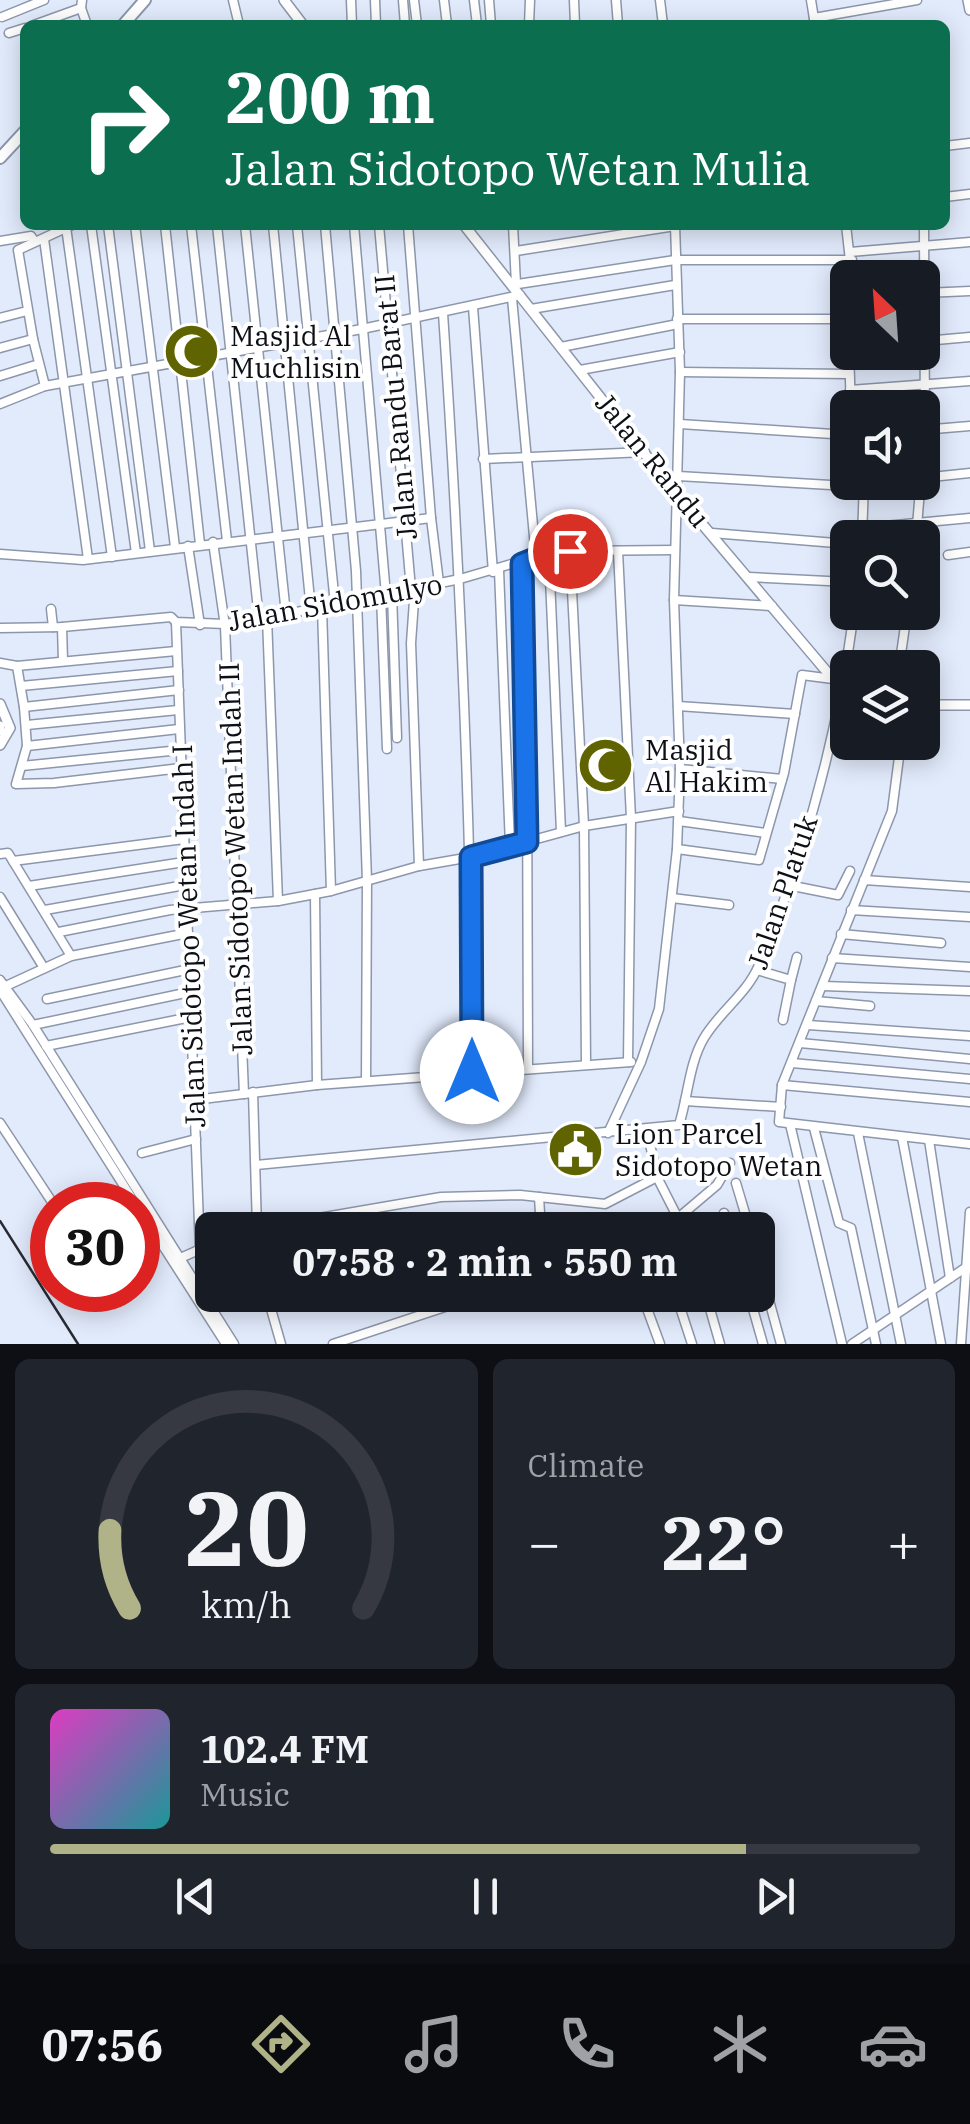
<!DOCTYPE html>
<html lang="en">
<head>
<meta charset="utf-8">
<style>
  :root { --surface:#171b24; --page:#20242c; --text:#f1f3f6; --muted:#9ea1a6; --line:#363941; --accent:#afb387 }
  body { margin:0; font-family:"IBM Plex Serif",serif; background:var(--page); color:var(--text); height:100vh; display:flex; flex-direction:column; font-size:38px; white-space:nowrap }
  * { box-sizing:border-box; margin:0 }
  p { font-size:32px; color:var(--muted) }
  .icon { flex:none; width:55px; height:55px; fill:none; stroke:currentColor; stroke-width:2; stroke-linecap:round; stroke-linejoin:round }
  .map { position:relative; height:1344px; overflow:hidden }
  .details { display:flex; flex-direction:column; gap:15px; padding:15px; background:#0d0f14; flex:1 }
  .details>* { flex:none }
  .top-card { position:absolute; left:20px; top:20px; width:930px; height:210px; border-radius:15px; box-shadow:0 5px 25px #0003; background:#0b6e4f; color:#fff; overflow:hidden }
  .needle { width:65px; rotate:335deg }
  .tools { position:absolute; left:830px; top:260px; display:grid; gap:20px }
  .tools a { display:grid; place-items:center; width:110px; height:110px; border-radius:15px; background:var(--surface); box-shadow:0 5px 25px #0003; font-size:50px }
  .speed { position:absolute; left:30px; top:1182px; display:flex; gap:20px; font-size:50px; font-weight:700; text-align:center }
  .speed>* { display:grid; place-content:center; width:130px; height:130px; border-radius:50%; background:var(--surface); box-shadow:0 5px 25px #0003; line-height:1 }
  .speed .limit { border:15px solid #d22; background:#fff; color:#111 }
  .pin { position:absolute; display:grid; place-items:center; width:85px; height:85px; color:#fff; margin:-42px; border:5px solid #fff; border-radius:50%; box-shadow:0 2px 10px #0007 }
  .me { position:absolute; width:110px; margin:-55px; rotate:0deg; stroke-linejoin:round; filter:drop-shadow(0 0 8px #0008) }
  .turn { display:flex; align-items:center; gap:35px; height:210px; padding:0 40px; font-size:45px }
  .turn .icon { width:130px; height:130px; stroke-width:2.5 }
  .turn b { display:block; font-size:70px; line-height:85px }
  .big { font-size:75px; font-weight:800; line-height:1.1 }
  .details .widget { flex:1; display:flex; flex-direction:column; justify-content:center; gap:15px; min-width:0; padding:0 35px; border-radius:15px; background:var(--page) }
  .details .dial { align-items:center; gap:0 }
  .dial svg { height:260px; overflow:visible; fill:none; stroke:var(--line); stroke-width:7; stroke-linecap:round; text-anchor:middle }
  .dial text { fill:var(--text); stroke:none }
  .song { display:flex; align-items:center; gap:30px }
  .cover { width:120px; height:120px; border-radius:15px; background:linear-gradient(135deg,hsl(310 70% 55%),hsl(180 70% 35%)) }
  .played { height:10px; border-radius:5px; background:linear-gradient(90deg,var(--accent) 80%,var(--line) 80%) }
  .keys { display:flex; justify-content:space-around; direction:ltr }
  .heat { display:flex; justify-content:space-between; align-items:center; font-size:55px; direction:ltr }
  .details .tiles { flex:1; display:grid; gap:15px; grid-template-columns:1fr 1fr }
  .widget:last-child { grid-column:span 2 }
  .trip { position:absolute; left:195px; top:1212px; width:580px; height:100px; border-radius:15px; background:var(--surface); box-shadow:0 5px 25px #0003; font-weight:800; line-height:100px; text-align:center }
  .tab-bar { display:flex; height:160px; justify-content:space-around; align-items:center; background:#090b0e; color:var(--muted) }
  .tab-bar .icon { width:70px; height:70px }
  .tab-bar .selected { color:var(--accent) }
  .tab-bar b { font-size:45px; color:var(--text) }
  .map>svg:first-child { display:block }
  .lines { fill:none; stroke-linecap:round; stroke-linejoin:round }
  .minor-casing { stroke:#8d97ab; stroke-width:11 }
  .tertiary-casing { stroke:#8d97ab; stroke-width:12 }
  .secondary-casing { stroke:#8d97ab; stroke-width:14 }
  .minor { stroke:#fff; stroke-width:8 }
  .tertiary { stroke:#fff; stroke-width:9 }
  .secondary { stroke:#fff; stroke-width:10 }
  .rail { stroke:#282b34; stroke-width:2.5 }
  .route-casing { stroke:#114b97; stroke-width:25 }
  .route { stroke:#1a73e8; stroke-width:18 }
  .labels { text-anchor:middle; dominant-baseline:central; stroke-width:8; stroke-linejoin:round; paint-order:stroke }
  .poi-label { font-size:28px; fill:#0c0f16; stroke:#fff; text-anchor:start }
  .street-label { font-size:28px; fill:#0c0f16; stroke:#fff }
</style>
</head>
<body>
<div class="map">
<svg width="970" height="1344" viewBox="0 0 970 1344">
  <rect width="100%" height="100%" fill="#e2ebfc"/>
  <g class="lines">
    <defs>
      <g id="minor">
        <polyline points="233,0 239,25"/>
        <polyline points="351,0 352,25"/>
        <polyline points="375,0 376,25"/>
        <polyline points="403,0 405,25"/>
        <polyline points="414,0 417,25"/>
        <polyline points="444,0 447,25"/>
        <polyline points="474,0 477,25"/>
        <polyline points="489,0 491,25"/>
        <polyline points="574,0 575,25"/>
        <polyline points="616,0 618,25"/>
        <polyline points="660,0 663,25"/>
        <polyline points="811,0 815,25"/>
        <polyline points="81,8 87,25"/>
        <polyline points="2,17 44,0"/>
        <polyline points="814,18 917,0"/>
        <polyline points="34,25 81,8 82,0"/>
        <polyline points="529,25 530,0"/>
        <polyline points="9,33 25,28"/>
        <polyline points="945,146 970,143"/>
        <polyline points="945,197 970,194"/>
        <polyline points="91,225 136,553"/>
        <polyline points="108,225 150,551"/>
        <polyline points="135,225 175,547"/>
        <polyline points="165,225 200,544"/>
        <polyline points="191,225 227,541"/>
        <polyline points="217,225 259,619"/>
        <polyline points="245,225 286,614"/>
        <polyline points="273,225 311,610"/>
        <polyline points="297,225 335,604"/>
        <polyline points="325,225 356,571 367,881 366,1081"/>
        <polyline points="354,225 386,595"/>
        <polyline points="379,225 411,589"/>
        <polyline points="408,225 431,518 439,583"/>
        <polyline points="513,225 516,284"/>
        <polyline points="846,225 852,278"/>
        <polyline points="66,227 112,557"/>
        <polyline points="44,239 88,559"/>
        <polyline points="0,241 31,236 35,242"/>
        <polyline points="516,251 675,226"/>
        <polyline points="850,252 970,242"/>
        <polyline points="518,284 675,260 852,260"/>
        <polyline points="925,293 970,291"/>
        <polyline points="512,298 536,558"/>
        <polyline points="473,307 493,572"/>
        <polyline points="531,309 675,285"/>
        <path d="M443 313C460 566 471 819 473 1072"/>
        <polyline points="0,318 27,311"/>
        <polyline points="677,319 848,319"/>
        <polyline points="925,341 970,337"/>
        <polyline points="561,347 678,324"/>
        <polyline points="0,348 33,339"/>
        <polyline points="849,352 851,408"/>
        <polyline points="580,370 680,352"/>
        <polyline points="680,372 849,374"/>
        <polyline points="0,376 39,364"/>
        <polyline points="45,386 33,339 18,250 72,225"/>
        <polyline points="850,390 970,381"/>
        <polyline points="0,404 45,386 362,329 520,295"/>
        <polyline points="680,424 848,435"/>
        <polyline points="922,430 970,426"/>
        <polyline points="483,459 645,452"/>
        <polyline points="678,476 865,487 893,482"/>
        <polyline points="922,478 970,473"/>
        <polyline points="863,528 970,518"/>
        <polyline points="712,533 848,544"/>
        <polyline points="862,538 864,482"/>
        <polyline points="916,538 925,430 924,225"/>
        <polyline points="213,542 225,626 244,1094"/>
        <polyline points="188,546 200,625"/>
        <polyline points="570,551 584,826 586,1063"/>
        <polyline points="618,551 631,818 628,1062"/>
        <polyline points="0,554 83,560 431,518"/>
        <polyline points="549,555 561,832"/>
        <polyline points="948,555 970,552"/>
        <polyline points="522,564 527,758 528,1068"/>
        <polyline points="499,570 510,846"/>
        <polyline points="749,577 848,582"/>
        <polyline points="415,587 411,643 419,866"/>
        <polyline points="392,594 397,738"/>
        <polyline points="381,596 387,749"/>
        <polyline points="674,600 772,606"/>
        <polyline points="322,608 331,891"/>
        <polyline points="51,609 53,627"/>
        <polyline points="267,618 278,901"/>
        <polyline points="176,622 200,1250"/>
        <polyline points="62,627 63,661"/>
        <polyline points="0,628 62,627 171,617 176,622 225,624 267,618 460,579 542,555 570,551 675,550"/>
        <polyline points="0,663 17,666 176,651"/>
        <polyline points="17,666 24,707 27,746 16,784 54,783 181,768"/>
        <polyline points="899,668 907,612"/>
        <polyline points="21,686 178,671"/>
        <polyline points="678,706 795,714"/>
        <polyline points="24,707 179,690"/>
        <polyline points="27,725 178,710"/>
        <polyline points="901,742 892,811 782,1085 779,1122 970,1144"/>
        <polyline points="27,746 179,729"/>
        <polyline points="22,766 180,750"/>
        <polyline points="680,769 782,779"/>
        <polyline points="679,821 766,833"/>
        <polyline points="677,849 759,860 784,773 802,675 833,679"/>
        <polyline points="0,854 8,853 71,956"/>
        <polyline points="13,861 184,839"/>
        <polyline points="864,880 970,887"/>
        <polyline points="788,885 838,895 850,871"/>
        <polyline points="29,886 184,862"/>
        <polyline points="315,894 317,1085"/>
        <polyline points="0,897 44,968"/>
        <polyline points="672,898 729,905"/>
        <polyline points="45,910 185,885"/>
        <polyline points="851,910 970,917"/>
        <polyline points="59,932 170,910 278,901 331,891 419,866 471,857 584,826 679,811"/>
        <polyline points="841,934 941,943"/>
        <polyline points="832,958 970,967"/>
        <polyline points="757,970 791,980 783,1020"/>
        <polyline points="0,980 33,1025 234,1344"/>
        <polyline points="791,980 797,957"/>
        <polyline points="6,986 71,956 188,933"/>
        <polyline points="823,986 970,991"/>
        <polyline points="0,990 136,1205"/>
        <polyline points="47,999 190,969"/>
        <polyline points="816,1001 870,1006"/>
        <polyline points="33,1025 190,992"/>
        <polyline points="808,1025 970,1036"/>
        <polyline points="800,1043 970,1059"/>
        <polyline points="46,1046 191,1017"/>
        <polyline points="792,1063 970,1079"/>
        <polyline points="782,1085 970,1102"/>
        <polyline points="253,1092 257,1228"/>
        <polyline points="194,1100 317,1085 631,1062"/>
        <polyline points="685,1101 781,1107"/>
        <polyline points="0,1123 54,1205"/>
        <polyline points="790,1124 842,1344"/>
        <polyline points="814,1128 839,1223 851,1228 876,1344"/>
        <polyline points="647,1130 657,1177 684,1230"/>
        <polyline points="608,1133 641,1062 659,1009 677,849 680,769 674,600 680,372 675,225"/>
        <polyline points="858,1133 901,1344"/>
        <polyline points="902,1137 941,1344"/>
        <polyline points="929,1140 950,1278"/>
        <polyline points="142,1153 196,1139"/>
        <path d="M256 1165 679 1125C688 1097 689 1063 704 1038 720 1011 747 994 759 965 805 854 838 732 854 612"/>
        <polyline points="736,1183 750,1230"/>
        <polyline points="539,1197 541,1230"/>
        <polyline points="138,1207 226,1344"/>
        <polyline points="724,1213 729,1230"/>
        <polyline points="678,1218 717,1185 730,1163"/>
        <polyline points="655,1229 656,1230"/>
        <polyline points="248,1230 441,1197 520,1195 605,1204 657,1177"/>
        <polyline points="612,1230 640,1219"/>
        <polyline points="176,1260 212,1244"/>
        <polyline points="758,1260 781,1344"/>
        <polyline points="267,1295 281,1344"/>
        <polyline points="642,1295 660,1344"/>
        <polyline points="676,1295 692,1344"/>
        <polyline points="706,1295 720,1344"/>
        <polyline points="749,1295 763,1344"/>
        <polyline points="333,1344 451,1305"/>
        <polyline points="852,1344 968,1266"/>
        <polyline points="961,1344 970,1212"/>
      </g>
      <g id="tertiary">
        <polyline points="284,0 303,25"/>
        <polyline points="968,0 970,10"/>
        <polyline points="464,225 675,492 833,679 848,691"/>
        <polyline points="0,704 10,728 0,745"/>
        <polyline points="922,705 970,705"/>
        <polyline points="0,726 0,731"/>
      </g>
      <g id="secondary">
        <polyline points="123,25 145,0"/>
        <polyline points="0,158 25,131"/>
      </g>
    </defs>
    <!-- minor casing -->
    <use href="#minor" class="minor-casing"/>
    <!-- tertiary casing -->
    <use href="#tertiary" class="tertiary-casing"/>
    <!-- secondary casing -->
    <use href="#secondary" class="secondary-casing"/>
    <!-- minor -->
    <use href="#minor" class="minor"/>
    <!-- tertiary -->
    <use href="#tertiary" class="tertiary"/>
    <!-- secondary -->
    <use href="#secondary" class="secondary"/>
    <!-- rail -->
    <polyline class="rail" points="0,1221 78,1344"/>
  </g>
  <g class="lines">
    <defs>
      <polyline id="route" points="472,1072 471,857 527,842 522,564 542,556 570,551"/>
    </defs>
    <!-- route casing -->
    <use href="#route" class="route-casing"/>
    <!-- route -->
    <use href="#route" class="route"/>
  </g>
  <!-- icons -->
  <defs>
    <symbol id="mosque-disc" viewBox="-11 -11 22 22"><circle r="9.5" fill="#5f6400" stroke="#fff"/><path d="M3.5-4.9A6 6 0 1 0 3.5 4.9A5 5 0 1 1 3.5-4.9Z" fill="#fff"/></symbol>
    <symbol id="civic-disc" viewBox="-11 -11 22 22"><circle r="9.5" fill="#5f6400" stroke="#fff"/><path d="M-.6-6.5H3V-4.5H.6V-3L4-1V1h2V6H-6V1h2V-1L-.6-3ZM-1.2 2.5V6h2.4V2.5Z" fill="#fff"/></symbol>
  </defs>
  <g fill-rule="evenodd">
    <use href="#mosque-disc" x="160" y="320" width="63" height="63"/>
    <use href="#mosque-disc" x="574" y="734" width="63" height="63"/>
    <use href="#civic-disc" x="544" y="1118" width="63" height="63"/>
  </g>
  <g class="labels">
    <!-- poi labels -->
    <g class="poi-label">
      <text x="230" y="335">Masjid Al<tspan x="230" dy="32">Muchlisin</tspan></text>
      <text x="645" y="749">Masjid<tspan x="645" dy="32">Al Hakim</tspan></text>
      <text x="615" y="1133">Lion Parcel<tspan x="615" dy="32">Sidotopo Wetan</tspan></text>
    </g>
    <!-- street labels -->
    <g class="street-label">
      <text transform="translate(395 407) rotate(-95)">Jalan Randu Barat II</text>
      <text transform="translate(653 460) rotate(51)">Jalan Randu</text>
      <text transform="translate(335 602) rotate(-10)">Jalan Sidomulyo</text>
      <text transform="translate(235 859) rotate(-92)">Jalan Sidotopo Wetan Indah II</text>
      <text transform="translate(782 892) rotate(-71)">Jalan Platuk</text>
      <text transform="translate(188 936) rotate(-92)">Jalan Sidotopo Wetan Indah I</text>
    </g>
  </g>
</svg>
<div class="tools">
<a><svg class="needle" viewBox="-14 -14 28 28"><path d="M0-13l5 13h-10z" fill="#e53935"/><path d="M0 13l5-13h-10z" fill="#9ea1a6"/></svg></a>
<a><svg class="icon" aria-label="sound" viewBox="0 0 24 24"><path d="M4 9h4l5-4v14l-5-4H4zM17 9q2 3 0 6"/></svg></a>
<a><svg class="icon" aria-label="search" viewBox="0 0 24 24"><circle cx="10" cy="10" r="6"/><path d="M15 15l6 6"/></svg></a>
<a><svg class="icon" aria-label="layers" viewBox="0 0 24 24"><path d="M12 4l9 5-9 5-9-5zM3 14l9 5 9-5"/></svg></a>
</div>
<div class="speed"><div class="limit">30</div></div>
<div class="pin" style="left:570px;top:551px;background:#d93025"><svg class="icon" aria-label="arrive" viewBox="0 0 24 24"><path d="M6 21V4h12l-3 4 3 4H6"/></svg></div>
<svg class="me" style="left:472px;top:1072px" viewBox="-20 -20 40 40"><circle r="19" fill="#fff"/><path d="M0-13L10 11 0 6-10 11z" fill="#1a73e8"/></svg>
<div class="trip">07:58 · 2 min · 550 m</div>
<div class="top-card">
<div class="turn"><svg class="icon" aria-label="right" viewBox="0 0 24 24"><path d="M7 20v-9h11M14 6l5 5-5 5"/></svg><div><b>200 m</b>Jalan Sidotopo Wetan Mulia</div></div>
</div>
</div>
<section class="details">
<div class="tiles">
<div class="widget dial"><svg viewBox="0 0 100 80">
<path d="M14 69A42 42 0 1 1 86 69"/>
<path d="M14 69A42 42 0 0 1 8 45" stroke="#afb387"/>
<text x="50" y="56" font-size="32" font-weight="700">20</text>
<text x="50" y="72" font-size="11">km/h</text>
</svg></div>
<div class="widget"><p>Climate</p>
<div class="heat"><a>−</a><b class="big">22°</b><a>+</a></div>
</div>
<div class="widget">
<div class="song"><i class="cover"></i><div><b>102.4 FM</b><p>Music</p></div></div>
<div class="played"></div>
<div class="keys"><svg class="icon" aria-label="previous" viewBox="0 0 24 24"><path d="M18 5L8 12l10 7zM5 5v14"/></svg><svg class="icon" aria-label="pause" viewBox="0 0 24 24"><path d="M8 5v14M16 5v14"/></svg><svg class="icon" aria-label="next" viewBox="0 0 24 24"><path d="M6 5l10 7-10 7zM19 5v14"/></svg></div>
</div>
</div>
</section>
<nav class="tab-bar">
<b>07:56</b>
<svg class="icon selected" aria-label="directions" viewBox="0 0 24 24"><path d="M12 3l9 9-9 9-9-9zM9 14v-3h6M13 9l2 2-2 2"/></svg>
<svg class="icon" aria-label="music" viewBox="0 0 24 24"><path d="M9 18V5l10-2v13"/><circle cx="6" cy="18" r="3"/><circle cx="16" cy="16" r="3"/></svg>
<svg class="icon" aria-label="phone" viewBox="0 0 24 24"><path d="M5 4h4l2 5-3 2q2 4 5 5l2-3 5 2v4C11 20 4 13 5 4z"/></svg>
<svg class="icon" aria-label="climate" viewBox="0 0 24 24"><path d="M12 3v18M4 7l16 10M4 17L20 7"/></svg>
<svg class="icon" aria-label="car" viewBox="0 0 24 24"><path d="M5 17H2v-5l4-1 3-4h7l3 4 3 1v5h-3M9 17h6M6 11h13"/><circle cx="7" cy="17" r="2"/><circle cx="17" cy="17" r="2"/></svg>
</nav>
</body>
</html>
